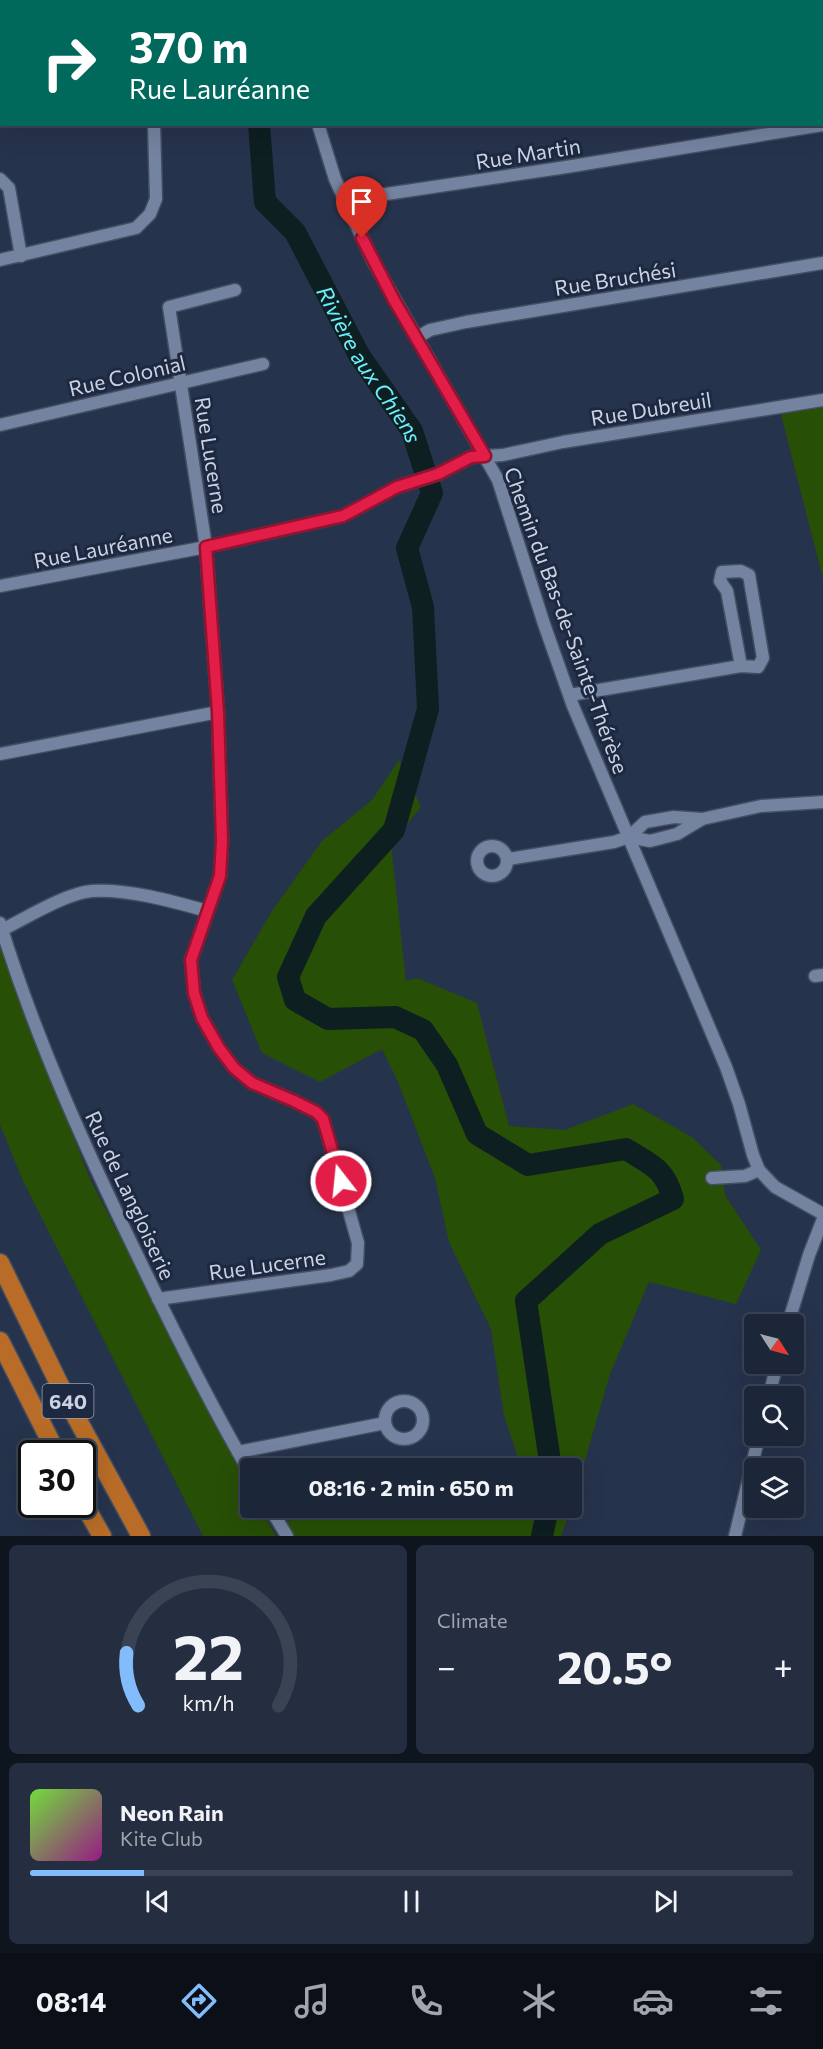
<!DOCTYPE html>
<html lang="en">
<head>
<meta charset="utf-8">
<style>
  :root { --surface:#1c2639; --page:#252e41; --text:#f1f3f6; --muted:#a0a5ae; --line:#3a4353; --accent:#82bcfa }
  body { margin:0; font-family:Commissioner,sans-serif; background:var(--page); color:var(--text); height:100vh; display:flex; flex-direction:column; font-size:22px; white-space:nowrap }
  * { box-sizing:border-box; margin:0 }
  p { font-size:20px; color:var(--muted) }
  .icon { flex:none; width:33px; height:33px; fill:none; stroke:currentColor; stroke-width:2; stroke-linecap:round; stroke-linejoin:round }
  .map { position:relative; height:1536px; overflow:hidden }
  .sheet { display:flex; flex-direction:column; gap:9px; padding:9px; background:#0f151f; flex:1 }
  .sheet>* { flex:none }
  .top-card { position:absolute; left:0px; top:0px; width:824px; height:126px; box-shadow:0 6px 24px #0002,0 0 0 2px var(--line); background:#00695c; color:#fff; overflow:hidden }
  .needle { width:39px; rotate:126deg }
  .controls { position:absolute; left:744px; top:1314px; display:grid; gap:12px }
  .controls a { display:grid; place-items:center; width:60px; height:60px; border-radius:6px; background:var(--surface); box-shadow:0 6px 24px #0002,0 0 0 2px var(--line); font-size:30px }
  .speed { position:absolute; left:18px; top:1440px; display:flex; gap:12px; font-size:30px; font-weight:700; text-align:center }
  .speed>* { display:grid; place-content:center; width:78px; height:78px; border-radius:50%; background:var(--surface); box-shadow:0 6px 24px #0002,0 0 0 2px var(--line); line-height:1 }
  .speed .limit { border:3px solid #111; border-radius:9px; background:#fff; color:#111 }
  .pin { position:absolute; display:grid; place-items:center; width:51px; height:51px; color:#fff; margin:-62px -26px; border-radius:50% 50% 50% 0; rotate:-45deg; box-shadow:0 0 6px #0007 }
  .pin .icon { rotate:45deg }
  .me { position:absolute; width:66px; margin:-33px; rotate:344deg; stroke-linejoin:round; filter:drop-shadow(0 0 4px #0008) }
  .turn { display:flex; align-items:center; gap:21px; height:126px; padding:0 30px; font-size:27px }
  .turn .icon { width:78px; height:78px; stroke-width:2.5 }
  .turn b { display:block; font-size:42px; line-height:51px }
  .big { font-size:45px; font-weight:700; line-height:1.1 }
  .sheet .tile { flex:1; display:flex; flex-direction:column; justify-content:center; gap:9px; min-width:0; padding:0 21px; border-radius:9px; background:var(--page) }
  .sheet .dial { align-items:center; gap:0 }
  .dial svg { height:156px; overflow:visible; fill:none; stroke:var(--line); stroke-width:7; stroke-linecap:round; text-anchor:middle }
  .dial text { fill:var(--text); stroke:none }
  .song { display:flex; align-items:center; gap:18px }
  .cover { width:72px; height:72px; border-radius:9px; background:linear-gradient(135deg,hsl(100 70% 55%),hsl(310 70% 35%)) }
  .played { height:6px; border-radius:3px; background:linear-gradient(90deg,var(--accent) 15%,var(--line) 15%) }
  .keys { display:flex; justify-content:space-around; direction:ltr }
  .heat { display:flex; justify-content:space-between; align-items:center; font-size:33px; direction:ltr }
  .sheet .tiles { flex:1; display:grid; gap:9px; grid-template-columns:1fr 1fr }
  .tile:last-child { grid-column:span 2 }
  .trip { position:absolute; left:240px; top:1458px; width:342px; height:60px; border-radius:6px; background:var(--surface); box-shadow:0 6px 24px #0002,0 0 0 2px var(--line); font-weight:700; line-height:60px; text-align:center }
  .tabs { display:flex; height:96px; justify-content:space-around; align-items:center; background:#0b0f17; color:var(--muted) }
  .tabs .icon { width:42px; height:42px }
  .tabs .current { color:var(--accent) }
  .tabs b { font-size:27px; color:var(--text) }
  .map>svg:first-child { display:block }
  .green { fill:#274f06 }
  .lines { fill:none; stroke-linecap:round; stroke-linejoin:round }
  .river { stroke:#0e1f21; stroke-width:22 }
  .minor-casing { stroke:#444e63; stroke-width:15 }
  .highway-casing { stroke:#444e63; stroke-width:21 }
  .minor { stroke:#7483a0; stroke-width:12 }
  .highway { stroke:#b86c27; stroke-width:18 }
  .route-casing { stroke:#92132f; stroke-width:15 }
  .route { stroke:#e11d48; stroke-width:10 }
  .labels { text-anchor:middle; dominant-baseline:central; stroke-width:6; stroke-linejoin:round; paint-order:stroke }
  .shield { fill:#1d2941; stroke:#97a0b2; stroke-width:1.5 }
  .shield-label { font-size:20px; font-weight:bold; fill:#cbd3e3 }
  .street-label { font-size:21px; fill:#cbd3e3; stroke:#1d2941 }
  .water-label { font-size:22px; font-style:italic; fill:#6beffd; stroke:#1d2941 }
</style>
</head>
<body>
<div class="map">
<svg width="823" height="1536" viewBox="0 0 823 1536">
  <rect width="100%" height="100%" fill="#26334c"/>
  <!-- green -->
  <g class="green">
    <polygon points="823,407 823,579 781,414"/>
    <polygon points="399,760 421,807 391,844 406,981 417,978 477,1003 509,1126 565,1130 633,1104 692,1137 721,1165 725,1195 761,1250 736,1304 649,1282 610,1374 572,1505 572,1468 512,1468 517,1454 504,1416 491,1329 449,1242 435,1178 398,1082 382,1049 320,1082 262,1053 232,980 272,911 322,841 372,800"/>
    <polygon points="0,939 42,1057 90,1179 250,1489 250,1508 260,1508 276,1536 203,1536 23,1181 0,1125"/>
    <polygon points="332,1508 445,1508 471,1518 482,1508 571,1508 561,1536 286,1536 279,1524"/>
  </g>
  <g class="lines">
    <!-- river -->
    <g class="river">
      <polyline points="261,2 261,0"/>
      <path id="s1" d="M259 124 265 202 295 232 359 355 412 431 432 493 407 548 423 607 428 709 394 830 316 916 288 977 295 1000 328 1019 395 1017 423 1030 447 1065 477 1134 528 1165 626 1149C651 1165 665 1168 673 1199L600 1234 526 1301 551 1468"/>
      <polyline points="542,1536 548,1508"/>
    </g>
    <defs>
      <g id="minor">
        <polyline points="66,0 67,2"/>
        <polyline points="298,0 299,2"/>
        <polyline points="544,0 545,2"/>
        <polyline points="130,2 137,0"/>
        <polyline points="749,2 757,0"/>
        <polyline points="0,27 2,27"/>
        <polyline points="318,124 335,179 373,261 498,480 544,624 573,706 726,1067 739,1104 753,1155 759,1170 775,1187 823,1214"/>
        <polyline points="0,179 9,188 21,256"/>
        <polyline points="345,203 366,197 560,168 823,125"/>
        <polyline points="0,260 136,228 150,214 156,199 154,124"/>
        <polyline points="416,338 430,330 466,322 823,263"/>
        <polyline points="0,425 263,364"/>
        <polyline points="0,586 206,547 343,516 397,487 438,474 471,457 503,455 563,442 823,400"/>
        <polyline points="570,695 741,666 758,667 763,658 749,575 741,571 722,572 720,581 727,591 741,666"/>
        <polyline points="0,754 218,712"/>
        <polyline points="629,837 650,841 677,834 702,819"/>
        <circle cx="492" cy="861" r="15"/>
        <polyline points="508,859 614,842 629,837 645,822 674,817 702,819 761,806 823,802"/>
        <path d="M0 923C36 1040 86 1150 139 1259 174 1332 210 1404 250 1473"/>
        <path d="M2 930C26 918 66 893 92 891 129 889 172 901 207 911"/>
        <polyline points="815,976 823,975"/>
        <polyline points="712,1178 745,1176 759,1170"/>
        <polyline points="158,1299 331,1275 349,1271 357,1264 358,1243 323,1119 316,1112 294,1101 252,1083 234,1068 219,1048 202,1018 194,993 191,960 220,876 222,841 218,712 206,547 169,307 235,290"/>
        <polyline points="788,1324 809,1255 823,1219"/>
        <polyline points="769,1396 777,1364"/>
        <circle cx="404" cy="1420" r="19"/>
        <polyline points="238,1452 385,1423"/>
        <polyline points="270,1508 287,1536"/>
        <polyline points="735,1536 759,1436"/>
      </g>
      <g id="highway">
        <polyline points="0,1263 69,1404 141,1536"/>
        <polyline points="0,1341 57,1454"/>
        <polyline points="82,1501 102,1536"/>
      </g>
    </defs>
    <!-- minor casing -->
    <use href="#minor" class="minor-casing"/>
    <!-- highway casing -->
    <use href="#highway" class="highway-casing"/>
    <!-- minor -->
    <use href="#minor" class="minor"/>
    <!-- highway -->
    <use href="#highway" class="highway"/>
  </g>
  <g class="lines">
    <defs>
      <polyline id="route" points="341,1181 323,1119 316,1112 294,1101 252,1083 234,1068 219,1048 202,1018 194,993 191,960 220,876 222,841 218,712 206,547 343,516 397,487 438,474 471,457 485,456 394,300 362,238"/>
    </defs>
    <!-- route casing -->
    <use href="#route" class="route-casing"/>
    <!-- route -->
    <use href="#route" class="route"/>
  </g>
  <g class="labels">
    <!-- shield labels -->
    <rect class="shield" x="42.5" y="1384" width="51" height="34" rx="4.5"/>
    <g class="shield-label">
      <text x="68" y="1401">640</text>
    </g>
    <!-- street labels -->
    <g class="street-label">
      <text transform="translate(528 153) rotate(-9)">Rue Martin</text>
      <text transform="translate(615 278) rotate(-9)">Rue Bruchési</text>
      <text transform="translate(127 375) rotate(-13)">Rue Colonial</text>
      <text transform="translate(651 408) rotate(-9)">Rue Dubreuil</text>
      <text transform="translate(212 455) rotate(81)">Rue Lucerne</text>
      <text transform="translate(103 547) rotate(-11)">Rue Lauréanne</text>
      <text transform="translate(567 620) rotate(70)">Chemin du Bas-de-Sainte-Thérèse</text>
      <text transform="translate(131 1195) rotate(65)">Rue de Langloiserie</text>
      <text transform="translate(267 1264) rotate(-8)">Rue Lucerne</text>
    </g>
    <!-- water labels -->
    <g class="water-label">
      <text stroke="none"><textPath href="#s1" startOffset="273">Rivière aux Chiens</textPath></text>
    </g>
  </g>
</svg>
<div class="controls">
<a><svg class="needle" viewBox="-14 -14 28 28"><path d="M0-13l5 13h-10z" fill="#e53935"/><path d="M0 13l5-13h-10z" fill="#a0a5ae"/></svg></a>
<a><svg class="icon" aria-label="search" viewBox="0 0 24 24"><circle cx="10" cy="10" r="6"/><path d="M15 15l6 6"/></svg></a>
<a><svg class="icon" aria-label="layers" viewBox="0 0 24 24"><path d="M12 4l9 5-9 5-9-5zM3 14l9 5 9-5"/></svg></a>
</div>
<div class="speed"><div class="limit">30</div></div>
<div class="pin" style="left:362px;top:238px;background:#d93025"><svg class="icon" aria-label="arrive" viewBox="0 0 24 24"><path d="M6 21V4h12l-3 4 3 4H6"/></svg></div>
<svg class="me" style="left:341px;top:1181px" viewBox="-20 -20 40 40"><circle r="17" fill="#e11d48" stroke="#fff" stroke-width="3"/><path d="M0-11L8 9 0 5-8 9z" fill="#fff"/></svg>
<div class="trip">08:16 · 2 min · 650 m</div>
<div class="top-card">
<div class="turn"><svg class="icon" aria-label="right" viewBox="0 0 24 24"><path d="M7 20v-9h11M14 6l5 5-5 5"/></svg><div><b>370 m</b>Rue Lauréanne</div></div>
</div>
</div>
<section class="sheet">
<div class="tiles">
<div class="tile dial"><svg viewBox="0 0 100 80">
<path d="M14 69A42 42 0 1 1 86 69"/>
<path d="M14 69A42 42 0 0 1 8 42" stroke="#82bcfa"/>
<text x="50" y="56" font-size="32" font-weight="700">22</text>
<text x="50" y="72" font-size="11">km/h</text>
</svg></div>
<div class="tile"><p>Climate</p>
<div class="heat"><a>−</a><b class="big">20.5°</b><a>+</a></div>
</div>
<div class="tile">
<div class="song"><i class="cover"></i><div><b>Neon Rain</b><p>Kite Club</p></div></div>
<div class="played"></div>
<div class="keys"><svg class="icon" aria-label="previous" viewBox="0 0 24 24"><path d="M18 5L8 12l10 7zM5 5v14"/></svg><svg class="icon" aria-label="pause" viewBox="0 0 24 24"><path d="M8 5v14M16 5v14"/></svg><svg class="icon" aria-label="next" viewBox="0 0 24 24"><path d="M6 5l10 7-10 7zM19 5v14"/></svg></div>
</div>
</div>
</section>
<nav class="tabs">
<b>08:14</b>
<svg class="icon current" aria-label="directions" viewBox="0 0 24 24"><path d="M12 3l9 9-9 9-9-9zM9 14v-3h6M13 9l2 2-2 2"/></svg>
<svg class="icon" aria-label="music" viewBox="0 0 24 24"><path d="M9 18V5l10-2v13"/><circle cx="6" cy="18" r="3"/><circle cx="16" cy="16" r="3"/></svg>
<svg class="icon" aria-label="phone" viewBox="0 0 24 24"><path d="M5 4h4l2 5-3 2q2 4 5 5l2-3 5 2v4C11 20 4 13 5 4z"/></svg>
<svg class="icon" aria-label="climate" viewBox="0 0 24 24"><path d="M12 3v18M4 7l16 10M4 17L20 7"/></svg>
<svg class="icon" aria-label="car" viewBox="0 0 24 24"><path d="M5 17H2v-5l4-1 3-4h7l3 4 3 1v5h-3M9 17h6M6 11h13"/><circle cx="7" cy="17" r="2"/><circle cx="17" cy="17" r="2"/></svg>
<svg class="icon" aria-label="filters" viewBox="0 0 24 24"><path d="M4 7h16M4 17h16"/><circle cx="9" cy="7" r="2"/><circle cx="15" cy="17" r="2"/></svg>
</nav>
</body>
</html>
